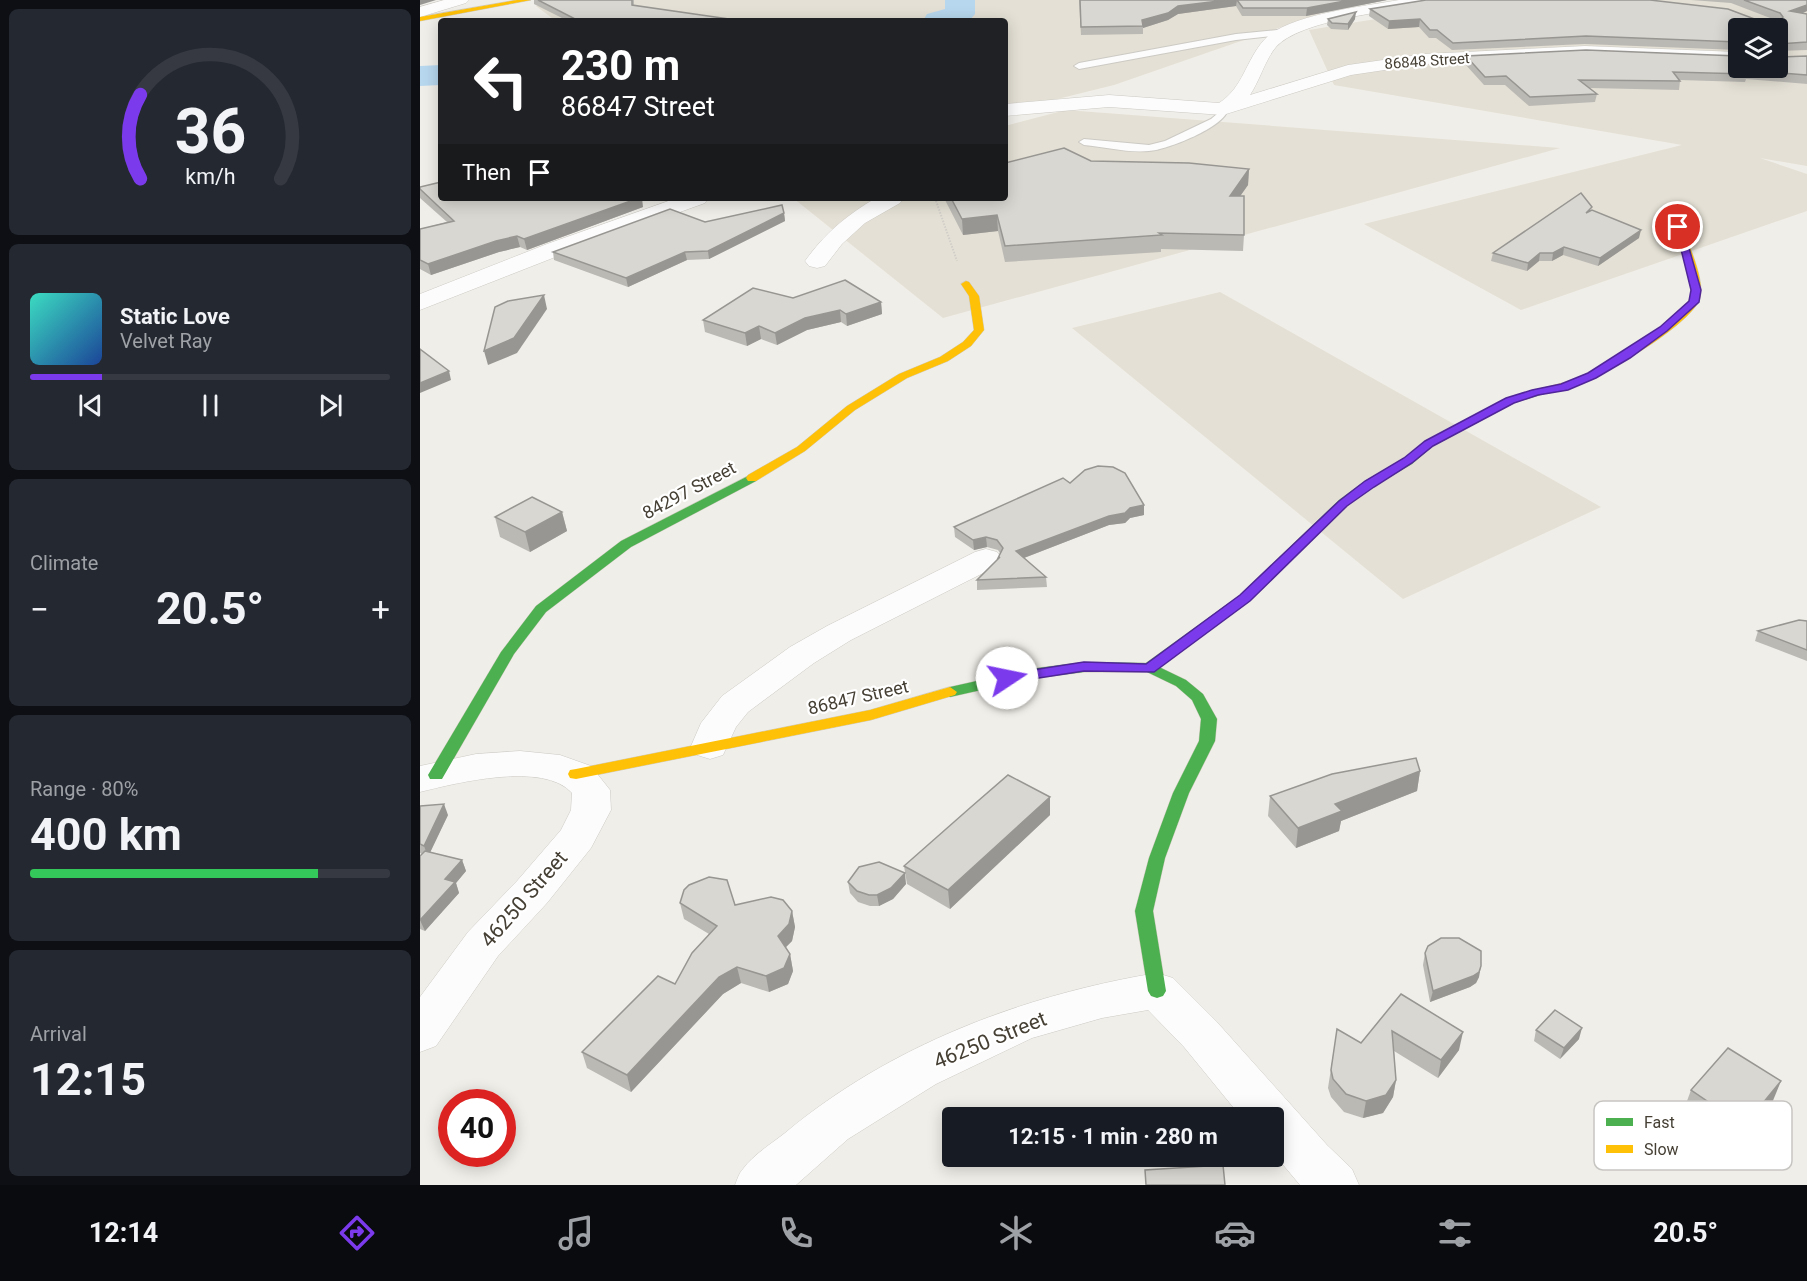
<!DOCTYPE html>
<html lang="en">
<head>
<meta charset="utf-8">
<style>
  :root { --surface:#171b24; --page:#242831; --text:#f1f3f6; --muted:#9ea1a6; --line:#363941; --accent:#7c3aed }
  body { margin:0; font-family:Roboto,sans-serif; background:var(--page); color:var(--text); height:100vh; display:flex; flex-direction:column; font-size:22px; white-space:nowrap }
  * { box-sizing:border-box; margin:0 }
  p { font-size:20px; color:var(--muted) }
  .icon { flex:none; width:33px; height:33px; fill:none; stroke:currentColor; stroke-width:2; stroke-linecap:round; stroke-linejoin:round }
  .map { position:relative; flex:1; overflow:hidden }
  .sheet { display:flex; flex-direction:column; gap:9px; padding:9px; background:#0d0f14; width:420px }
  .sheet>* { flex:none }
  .top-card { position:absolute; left:18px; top:18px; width:570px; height:183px; border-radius:6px; box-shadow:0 3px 15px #0003; background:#202124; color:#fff; overflow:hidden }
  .controls { position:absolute; left:1308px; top:18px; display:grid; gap:12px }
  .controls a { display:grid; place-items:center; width:60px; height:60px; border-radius:6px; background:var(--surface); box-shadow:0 3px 15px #0003; font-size:30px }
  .speed { position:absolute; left:18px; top:1089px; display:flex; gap:12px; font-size:30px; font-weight:700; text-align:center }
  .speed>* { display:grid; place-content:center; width:78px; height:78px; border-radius:50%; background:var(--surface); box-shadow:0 3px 15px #0003; line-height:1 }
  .speed .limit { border:9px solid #d22; background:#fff; color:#111 }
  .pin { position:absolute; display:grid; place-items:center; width:51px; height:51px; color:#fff; margin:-26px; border:3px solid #fff; border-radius:50%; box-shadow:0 2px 6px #0007 }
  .me { position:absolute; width:66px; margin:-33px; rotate:79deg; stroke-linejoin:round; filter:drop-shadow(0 0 4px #0008) }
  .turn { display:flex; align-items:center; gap:21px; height:126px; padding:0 24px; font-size:27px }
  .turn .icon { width:78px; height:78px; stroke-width:2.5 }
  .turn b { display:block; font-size:42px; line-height:51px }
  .then { display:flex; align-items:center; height:57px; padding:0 24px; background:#0003; gap:12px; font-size:22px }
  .big { font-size:45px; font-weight:700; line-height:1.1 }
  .sheet .widget { flex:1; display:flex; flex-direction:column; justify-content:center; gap:9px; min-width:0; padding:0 21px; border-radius:9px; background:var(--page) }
  .sheet .dial { align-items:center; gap:0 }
  .dial svg { height:156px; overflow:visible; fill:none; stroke:var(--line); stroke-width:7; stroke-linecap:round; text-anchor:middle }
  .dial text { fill:var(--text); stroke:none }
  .song { display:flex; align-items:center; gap:18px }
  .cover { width:72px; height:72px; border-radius:9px; background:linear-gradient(135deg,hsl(170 70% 55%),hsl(220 70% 35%)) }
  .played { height:6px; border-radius:3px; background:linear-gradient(90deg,var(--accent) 20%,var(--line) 20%) }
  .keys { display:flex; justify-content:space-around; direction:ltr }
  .heat { display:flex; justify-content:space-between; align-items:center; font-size:33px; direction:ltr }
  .charge { height:9px; border-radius:4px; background:linear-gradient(90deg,#34c759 80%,var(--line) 0) }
  .trip { position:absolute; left:522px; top:1107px; width:342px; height:60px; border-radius:6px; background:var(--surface); box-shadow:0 3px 15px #0003; font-weight:700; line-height:60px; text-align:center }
  .tabs { display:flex; height:96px; justify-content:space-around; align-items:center; background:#090b0e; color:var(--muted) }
  .tabs .icon { width:42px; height:42px }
  .tabs .on { color:var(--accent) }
  .tabs b { font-size:27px; color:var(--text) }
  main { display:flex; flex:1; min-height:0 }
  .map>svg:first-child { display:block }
  .residential { fill:#e4e0d5; fill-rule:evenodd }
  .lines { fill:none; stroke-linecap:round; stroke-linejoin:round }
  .river { fill:#b7d7ee; fill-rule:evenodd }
  .lane-casing { stroke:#cccac4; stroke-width:2 }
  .street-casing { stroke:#cccac4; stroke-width:1 }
  .fast-casing { stroke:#cfcbbf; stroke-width:1 }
  .slow-casing { stroke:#cfcbbf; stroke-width:1 }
  .path { stroke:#d1cec9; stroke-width:2; stroke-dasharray:1.5 1.5; stroke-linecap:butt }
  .lane { fill:#fdfcfc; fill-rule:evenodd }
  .street { fill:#fdfcfc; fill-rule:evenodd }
  .fast { fill:#4caf50; fill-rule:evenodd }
  .slow { fill:#ffc107; fill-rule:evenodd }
  .wall { fill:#bbb9b4 }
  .shaded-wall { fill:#989692 }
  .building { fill:#d9d7d1; stroke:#989692; stroke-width:1.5 }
  .route { fill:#7c3aed; stroke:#51269a; stroke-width:1.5 }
  .labels { text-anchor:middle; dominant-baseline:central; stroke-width:4.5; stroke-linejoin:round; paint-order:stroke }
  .far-street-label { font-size:15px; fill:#453f34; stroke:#fff }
  .street-label { font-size:18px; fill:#453f34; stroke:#fff }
  .near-street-label { font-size:21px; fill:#453f34; stroke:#fff }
  .key { fill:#fff; stroke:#c7c5c2; stroke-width:1.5 }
  .key-label { font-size:16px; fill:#453f34 }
</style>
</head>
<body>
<main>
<section class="sheet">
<div class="widget dial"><svg viewBox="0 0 100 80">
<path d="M14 69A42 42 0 1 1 86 69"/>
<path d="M14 69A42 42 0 0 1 14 26" stroke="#7c3aed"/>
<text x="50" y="56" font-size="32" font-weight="700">36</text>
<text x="50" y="72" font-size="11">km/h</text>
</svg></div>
<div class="widget">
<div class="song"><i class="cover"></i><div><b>Static Love</b><p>Velvet Ray</p></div></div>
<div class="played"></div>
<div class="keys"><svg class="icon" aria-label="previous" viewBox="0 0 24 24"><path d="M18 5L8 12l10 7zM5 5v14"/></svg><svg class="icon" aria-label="pause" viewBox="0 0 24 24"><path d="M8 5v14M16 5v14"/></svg><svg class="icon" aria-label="next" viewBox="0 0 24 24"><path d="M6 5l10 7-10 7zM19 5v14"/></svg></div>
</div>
<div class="widget"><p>Climate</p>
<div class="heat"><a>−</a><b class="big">20.5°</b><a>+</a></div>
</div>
<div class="widget"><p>Range · 80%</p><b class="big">400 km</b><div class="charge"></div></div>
<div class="widget"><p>Arrival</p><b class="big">12:15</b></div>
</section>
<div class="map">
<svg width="1387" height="1185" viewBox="0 0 1387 1185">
  <rect width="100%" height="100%" fill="#f0eee8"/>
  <!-- residential -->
  <g class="residential">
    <polygon points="142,0 939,0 694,85 585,112 585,21 136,21 116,6"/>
    <path d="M1071 0H1387V166L1340 158 1387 174V211L1101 310 944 224 1262 145 914 85 889 30ZM1318 28H1358V68H1318Z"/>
    <polygon points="646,110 1140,148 523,318 373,198 585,198 585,126"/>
    <polygon points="800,292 1181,507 983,599 652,328"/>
  </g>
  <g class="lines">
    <!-- river -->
    <g class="river">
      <polygon points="525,0 555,0 555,14 549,21 503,21 507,14 525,9"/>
      <polygon points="21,65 21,85 0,86 0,66"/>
    </g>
    <defs>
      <g id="lane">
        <polygon points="867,29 871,32 870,34 816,40 659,69 654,66 659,63 816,34"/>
        <path d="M799 107 808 109C805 127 747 150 729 151 708 153 685 147 664 145L659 142 664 139 729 145 745 141 791 119 797 114Z"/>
      </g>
      <g id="street">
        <polygon points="24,0 49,0 46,3 0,17 0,7"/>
        <path d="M979 0H1014L1006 5C970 11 880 20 856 47 845 60 840 80 830 95L928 65 1005 54 1165 46 1318 52V62L1165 56 1005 64 931 75 803 115 689 107 585 116V104L689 95 799 103C823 88 826 60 844 40 865 15 946 6 979 0Z"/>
        <polygon points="257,198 288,198 285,203 143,254 0,310 0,294 127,244"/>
        <path d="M456 198H483L480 203 445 223 422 244 405 266 397 268 389 266 385 261C405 233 427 215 456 198Z"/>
        <polygon points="566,549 577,552 582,559 577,566 431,640 394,663 328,712 316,727 303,755 290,759 277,755 271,746 281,723 302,696 370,647 407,626 555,552"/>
        <path d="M100 751 140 755 171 766 190 790 191 810 171 848 127 903 78 956 16 1046 0 1052V997L48 932 97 881 141 830 151 810 152 793C124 761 36 783 0 792V766L56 754Z"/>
        <path d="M737 973 753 978 796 1021 907 1145 932 1169 939 1185H880L854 1154V1118H822L764 1047 728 1010 682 1018 612 1038 516 1084 428 1139 376 1185H315C317 1180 319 1173 323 1169 333 1155 351 1144 365 1133 469 1046 603 995 737 973Z"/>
      </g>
      <g id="fast">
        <polygon points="1123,388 1127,389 1127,393 1094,403 1013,446 992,464 953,487 927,506 830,601 739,667 766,680 783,694 797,719 795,741 769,793 745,858 733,911 746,991 743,996 737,998 731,996 728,991 715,911 729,858 753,793 779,741 781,719 772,700 756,686 727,672 664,672 610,679 530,697 523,692 530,687 610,669 664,662 726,663 820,595 919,500 945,481 984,458 1005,442 1086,399"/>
        <polygon points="332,474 336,475 338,478 336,481 211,547 126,612 94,654 22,779 10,779 8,775 81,652 116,606 201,541"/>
      </g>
      <g id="slow">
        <polygon points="97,0 111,0 0,21 0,17"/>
        <path d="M1255 225 1263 227C1268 245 1285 279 1280 298 1272 327 1150 399 1119 393V389C1133 385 1146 383 1159 377 1180 368 1264 319 1270 298 1275 280 1259 245 1253 227Z"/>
        <polygon points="546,281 549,282 559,296 564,330 551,346 528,361 487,378 435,410 385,451 336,481 328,481 326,478 328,475 377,447 427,406 479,374 520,357 543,342 554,330 549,296 541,284"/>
        <polygon points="530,687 537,692 535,695 451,720 156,779 150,778 148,774 150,770 156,769 450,710"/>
      </g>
    </defs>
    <!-- lane casing -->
    <use href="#lane" class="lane-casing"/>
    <!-- street casing -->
    <use href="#street" class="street-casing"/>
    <!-- fast casing -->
    <use href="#fast" class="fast-casing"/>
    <!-- slow casing -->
    <use href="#slow" class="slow-casing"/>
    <!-- path -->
    <polyline class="path" points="515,198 537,261"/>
    <!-- lane -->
    <use href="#lane" class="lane"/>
    <!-- street -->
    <use href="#street" class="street"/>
    <!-- fast -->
    <use href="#fast" class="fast"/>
    <!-- slow -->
    <use href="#slow" class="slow"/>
  </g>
  <!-- wall -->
  <g class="wall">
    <polygon points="114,0 214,0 214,6 309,19 309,21 148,21 114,4"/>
    <polygon points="659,0 967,0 886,16 822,16 816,6 758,14 748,20 723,28 723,34 661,35"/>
    <polygon points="1271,0 1387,0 1387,11 1383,13 1387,14 1387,50 1358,51 1358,55 1360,57 1387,56 1387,84 1326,79 1325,82 1259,80 1260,81 1259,90 1170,88 1177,94 1175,102 1109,106 1085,85 1064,85 1045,64 1046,56 1358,68 1318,28 1318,50 1165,44 1032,50 1016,38 1009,38 999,27 968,29 949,16 950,9 1359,23 1358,21 1311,3"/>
    <polygon points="908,19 935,19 928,30 911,29 907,25"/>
    <polygon points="671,161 829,169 828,185 820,196 824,235 823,251 741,249 741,252 585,262 578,231 543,235 524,198 585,198"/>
    <polygon points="0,187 223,207 107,250 100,247 79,252 11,275 0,269 0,229 27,222 0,198"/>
    <polygon points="1172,210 1219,238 1178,266 1143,255 1132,261 1119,261 1107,271 1071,261 1073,253"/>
    <polygon points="364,213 365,221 289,259 267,260 208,287 134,260 133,252 285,222"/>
    <polygon points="373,298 461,302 462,314 427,326 421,322 387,330 357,345 341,339 327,346 285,332 283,320"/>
    <polygon points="650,483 724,515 710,518 705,523 689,525 604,558 626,577 627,587 557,590 557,580 578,559 580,553 578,550 567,547 554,550 535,537 534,527"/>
    <polygon points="142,512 147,531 110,552 80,537 75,517"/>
    <polygon points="1387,621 1387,661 1335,641 1338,631"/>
    <polygon points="1000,771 997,791 921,821 919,831 876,848 848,816 850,796"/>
    <polygon points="630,797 630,815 530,909 487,884 484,866"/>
    <polygon points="0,806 28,815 10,852 42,860 46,871 36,883 39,893 5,931 0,929 0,856 2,854 0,853"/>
    <polygon points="428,882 486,884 473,899 459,906 450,906 438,902 430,893"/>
    <polygon points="260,903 315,905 372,911 375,927 372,941 366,947 370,954 373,971 368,984 349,992 321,983 303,994 211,1092 167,1068 162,1052 255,984 289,934 264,919"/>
    <polygon points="1005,953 1059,977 1056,983 1050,987 1010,1002 1003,965"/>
    <polygon points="981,994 1039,1050 1018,1078 974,1051 976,1080 973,1097 963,1113 943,1118 924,1112 911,1097 908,1088 917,1029 941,1043"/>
    <polygon points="1116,1030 1159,1039 1140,1059 1114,1041"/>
    <polygon points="1271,1090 1352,1103 1315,1148 1263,1112"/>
  </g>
  <!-- shaded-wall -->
  <g class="shaded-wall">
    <polygon points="0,0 16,0 0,5"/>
    <polygon points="807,0 817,0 816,6 758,14 748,20 723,28 722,20 758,6"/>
    <polygon points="930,0 967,0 886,16 887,8"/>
    <polygon points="1387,5 1387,11 1368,19 1370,11"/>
    <polygon points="936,12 935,19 928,30 928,24"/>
    <polygon points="1000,19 999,27 968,29 969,21"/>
    <polygon points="829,169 828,185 809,212 810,196"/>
    <polygon points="219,198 222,198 223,207 107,250 104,239"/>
    <polygon points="364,213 365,221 289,259 288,251"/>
    <polygon points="577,215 578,231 543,235 542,219"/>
    <polygon points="1221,230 1219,238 1178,266 1180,258"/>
    <polygon points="97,236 100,247 79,252 11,275 8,264 76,241"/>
    <polygon points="1144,247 1143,255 1132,261 1133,253"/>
    <polygon points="265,252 267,260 208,287 206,278"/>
    <polygon points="1120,253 1119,261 1107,271 1108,263"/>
    <polygon points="124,295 127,309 97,353 68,365 64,351"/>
    <polygon points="461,302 462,314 427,326 426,314"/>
    <polygon points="420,310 421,322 387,330 357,345 355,333 385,318"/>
    <polygon points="339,326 341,339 327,346 325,333"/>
    <polygon points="29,371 31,380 0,393 0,383"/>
    <polygon points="724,505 724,515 710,518 705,523 689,525 596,561 596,551 710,508"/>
    <polygon points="142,512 147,531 110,552 105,532"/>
    <polygon points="566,537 567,547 554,550 553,540"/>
    <polygon points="1000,771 997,791 921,821 919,831 876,848 878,828 915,804"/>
    <polygon points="630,797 630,815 530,909 528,890"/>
    <polygon points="24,804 28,815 8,857 4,846"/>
    <polygon points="42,860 46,871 36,883 39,893 5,931 0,920 25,879"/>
    <polygon points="485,873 486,884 473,899 459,906 457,895"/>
    <polygon points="372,911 375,927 372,941 361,952 358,936"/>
    <polygon points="370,954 373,971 368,984 349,992 346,976"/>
    <polygon points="1061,966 1059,977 1056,983 1050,987 1010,1002 1013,991"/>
    <polygon points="317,967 321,983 303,994 211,1092 207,1075 299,977"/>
    <polygon points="1162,1028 1159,1039 1140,1059 1144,1048"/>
    <polygon points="1043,1032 1039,1050 1018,1078 1021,1060"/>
    <polygon points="976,1080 973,1097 963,1113 943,1118 946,1101"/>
    <polygon points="1361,1081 1352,1103 1315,1148 1324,1126"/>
  </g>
  <!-- building -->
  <g class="building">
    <polygon points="118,0 212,0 212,5 309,19 303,21 159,21"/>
    <polygon points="660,0 807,0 758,6 748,13 722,20 723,26 661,27"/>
    <polygon points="817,0 930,0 887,8 823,8"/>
    <polygon points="1006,0 1230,0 1308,9 1345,23 1359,23 1363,17 1360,13 1324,0 1387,0 1387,5 1370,11 1387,14 1387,42 1358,44 1358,55 1360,57 1387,56 1387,75 1324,70 1327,74 1253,72 1260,81 1159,80 1177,94 1110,97 1086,76 1065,77 1046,56 1166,50 1318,56 1318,68 1358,68 1358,28 1318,28 1318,42 1166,36 1033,43 1017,30 1010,30 1000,19 969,21 950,9"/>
    <polygon points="936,12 928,24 912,23 908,19"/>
    <polygon points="644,148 671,161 769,163 829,169 810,196 824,196 824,235 739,233 742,235 585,246 577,215 542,219 531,198 585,198 585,163"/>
    <polygon points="21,182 21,198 219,198 104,239 97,236 76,241 8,264 0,260 0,229 34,221 0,189 0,187"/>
    <polygon points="1161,193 1172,207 1166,213 1172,210 1221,230 1180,258 1144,247 1133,253 1120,253 1108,263 1073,253"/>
    <polygon points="362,205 364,213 288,251 265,252 206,278 133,252 250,209 285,222"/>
    <polygon points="425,280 461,302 426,314 420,310 385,318 355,333 339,326 325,333 283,320 333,288 373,298"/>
    <polygon points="124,295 94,338 64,351 75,307 88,301"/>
    <polygon points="0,349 29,371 0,383"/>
    <polygon points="678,466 693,467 705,473 724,505 710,508 705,513 689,516 596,551 626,577 557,580 580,557 578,558 583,548 577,540 566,537 553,540 534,527 643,478 650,483 665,470"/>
    <polygon points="112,497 142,512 105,532 75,517"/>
    <polygon points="1379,620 1387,621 1387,650 1338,631"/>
    <polygon points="996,758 1000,771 915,804 922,811 878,828 850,796 912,774"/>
    <polygon points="588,775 630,797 528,890 484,866 551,807"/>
    <polygon points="24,804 4,846 0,844 0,806"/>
    <polygon points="5,851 42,860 25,879 35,882 0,920 0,856"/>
    <polygon points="459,862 485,873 471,888 457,895 449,895 437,891 428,882 439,867"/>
    <polygon points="289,877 307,880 315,905 351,897 363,900 372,911 369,924 358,936 370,954 364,968 346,976 317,967 299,977 207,1075 162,1052 238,976 255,984 272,953 297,926 260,903 264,890 269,885"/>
    <polygon points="1021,938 1039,938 1061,951 1061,966 1059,972 1053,976 1013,991 1005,953 1008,946"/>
    <polygon points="981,994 1043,1032 1021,1060 972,1031 976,1080 966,1095 946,1101 926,1094 913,1079 911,1070 917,1029 941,1043"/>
    <polygon points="1135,1010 1162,1028 1144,1048 1116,1030"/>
    <polygon points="1308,1048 1361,1081 1324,1126 1271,1090"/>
    <polygon points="803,1165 805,1185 726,1185 725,1170"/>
  </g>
  <!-- route -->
  <polygon class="route" points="1255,225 1263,227 1281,290 1279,302 1247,331 1210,358 1176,378 1148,390 1118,395 1094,403 1013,446 992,463 954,487 927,506 830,601 734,672 664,671 587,683 582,682 580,678 582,675 587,674 664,662 726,664 820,595 919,501 945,481 984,458 1005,441 1086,398 1112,390 1141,384 1168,373 1240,327 1269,301 1271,290"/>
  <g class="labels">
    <!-- far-street labels -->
    <g class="far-street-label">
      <text transform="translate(1007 61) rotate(-4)">86848 Street</text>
    </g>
    <!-- street labels -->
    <g class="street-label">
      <text transform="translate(269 490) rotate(-28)">84297 Street</text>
      <text transform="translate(438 697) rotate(-13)">86847 Street</text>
    </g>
    <!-- near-street labels -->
    <g class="near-street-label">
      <text transform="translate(104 899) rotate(-49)">46250 Street</text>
      <text transform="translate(570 1040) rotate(-22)">46250 Street</text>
    </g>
  </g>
  <!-- legend -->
  <rect x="1174" y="1101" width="198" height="69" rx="9" class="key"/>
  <rect x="1186" y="1118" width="27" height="8" fill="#4caf50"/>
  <rect x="1186" y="1145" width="27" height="8" fill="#ffc107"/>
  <g class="key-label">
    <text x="1224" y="1128">Fast</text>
    <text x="1224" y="1155">Slow</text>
  </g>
</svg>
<div class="controls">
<a><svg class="icon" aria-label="layers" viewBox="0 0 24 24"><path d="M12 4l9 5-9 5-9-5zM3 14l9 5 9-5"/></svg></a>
</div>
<div class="speed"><div class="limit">40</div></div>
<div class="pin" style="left:1258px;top:227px;background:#d93025"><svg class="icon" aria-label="arrive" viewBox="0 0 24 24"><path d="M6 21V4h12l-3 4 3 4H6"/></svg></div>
<svg class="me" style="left:587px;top:678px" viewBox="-20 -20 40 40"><circle r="19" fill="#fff"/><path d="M0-13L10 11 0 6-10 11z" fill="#7c3aed"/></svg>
<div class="trip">12:15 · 1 min · 280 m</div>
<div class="top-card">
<div class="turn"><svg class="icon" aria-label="left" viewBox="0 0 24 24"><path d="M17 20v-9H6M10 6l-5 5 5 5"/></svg><div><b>230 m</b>86847 Street</div></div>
<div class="then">Then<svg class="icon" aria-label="arrive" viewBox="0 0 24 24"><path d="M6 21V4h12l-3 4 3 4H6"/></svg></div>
</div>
</div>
</main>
<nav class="tabs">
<b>12:14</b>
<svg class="icon on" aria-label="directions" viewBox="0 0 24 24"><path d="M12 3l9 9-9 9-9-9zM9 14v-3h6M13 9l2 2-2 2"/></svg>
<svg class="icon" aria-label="music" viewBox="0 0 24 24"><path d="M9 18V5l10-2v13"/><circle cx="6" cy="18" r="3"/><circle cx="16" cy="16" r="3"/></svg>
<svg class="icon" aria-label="phone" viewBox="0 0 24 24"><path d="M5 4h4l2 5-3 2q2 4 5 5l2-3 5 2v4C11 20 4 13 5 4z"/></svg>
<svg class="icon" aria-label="climate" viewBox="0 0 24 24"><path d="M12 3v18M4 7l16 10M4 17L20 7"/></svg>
<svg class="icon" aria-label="car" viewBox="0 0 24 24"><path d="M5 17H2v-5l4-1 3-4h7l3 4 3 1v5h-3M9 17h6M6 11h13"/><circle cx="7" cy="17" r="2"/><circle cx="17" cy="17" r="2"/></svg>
<svg class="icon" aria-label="filters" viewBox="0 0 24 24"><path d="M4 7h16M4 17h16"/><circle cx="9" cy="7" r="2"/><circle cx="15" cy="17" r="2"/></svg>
<b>20.5°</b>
</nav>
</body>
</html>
